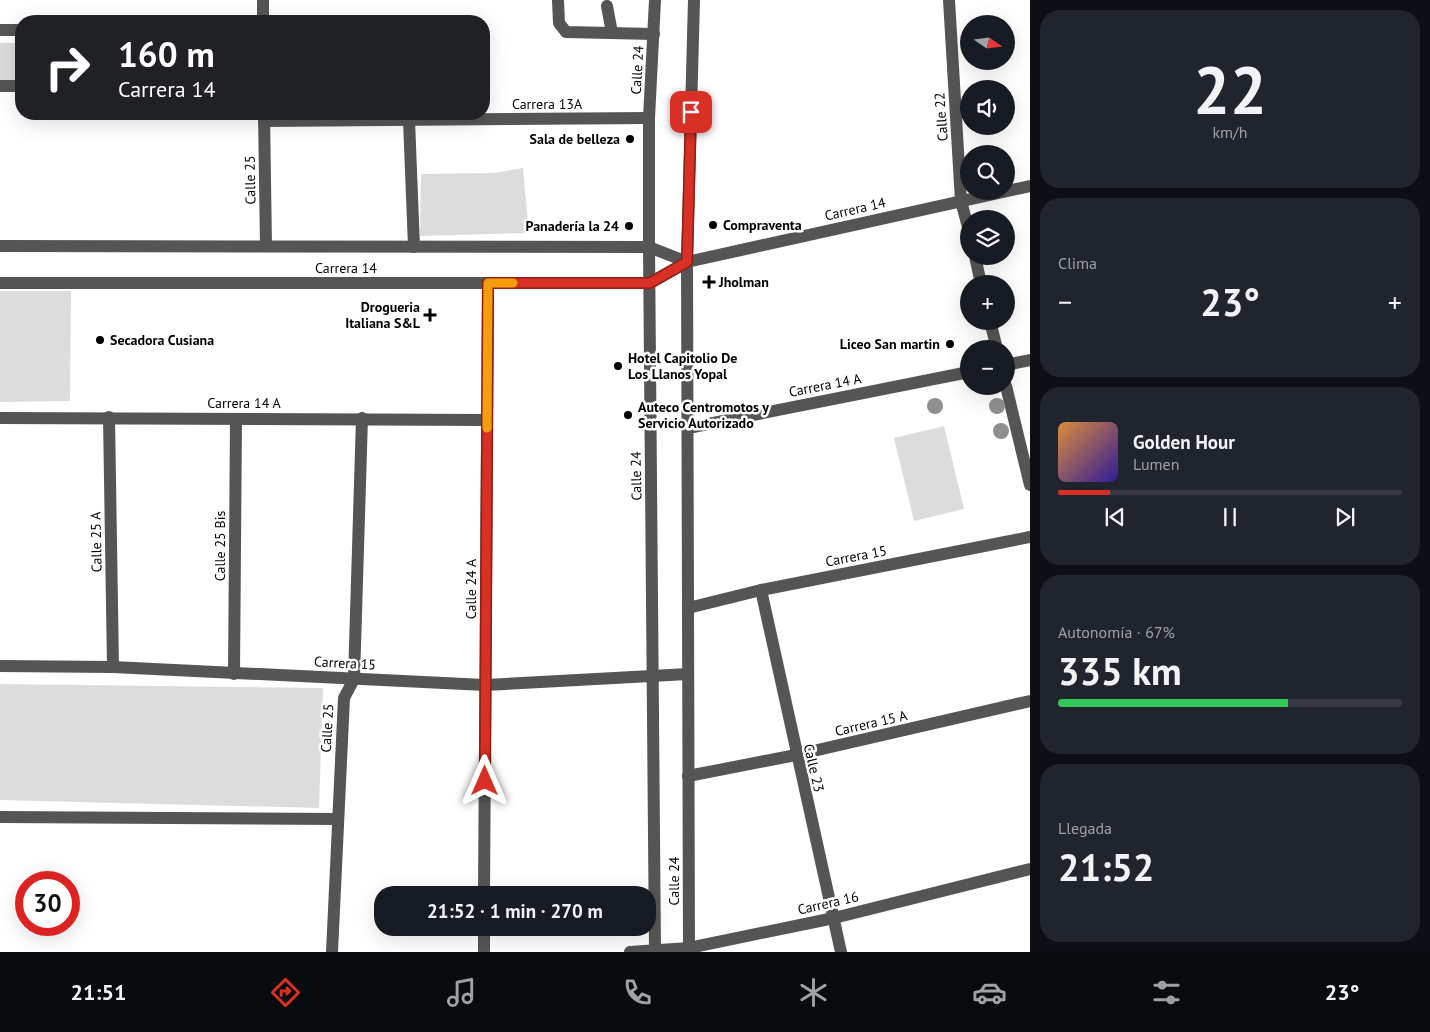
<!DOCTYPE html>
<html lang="es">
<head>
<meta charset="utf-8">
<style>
  :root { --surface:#171b24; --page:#20242c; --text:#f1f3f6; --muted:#9ea1a6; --line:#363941; --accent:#d93025 }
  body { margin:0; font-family:"PT Sans",sans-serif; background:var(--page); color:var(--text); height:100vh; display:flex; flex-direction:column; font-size:19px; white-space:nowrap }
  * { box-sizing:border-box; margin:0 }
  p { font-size:16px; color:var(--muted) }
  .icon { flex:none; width:28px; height:28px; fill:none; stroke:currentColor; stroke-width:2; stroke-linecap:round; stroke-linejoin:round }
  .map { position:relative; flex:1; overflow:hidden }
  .details { display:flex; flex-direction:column; gap:10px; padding:10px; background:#0d0f14; width:400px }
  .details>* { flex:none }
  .guide { position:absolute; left:15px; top:15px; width:475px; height:105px; border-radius:20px; box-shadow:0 5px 20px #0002; background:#202124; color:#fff; overflow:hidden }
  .needle { width:32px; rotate:104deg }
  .buttons { position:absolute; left:960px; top:15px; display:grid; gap:10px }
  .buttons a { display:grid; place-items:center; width:55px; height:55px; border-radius:50%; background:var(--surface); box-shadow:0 5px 20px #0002; font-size:25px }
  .speed { position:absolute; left:15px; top:871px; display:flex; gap:10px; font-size:25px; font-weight:700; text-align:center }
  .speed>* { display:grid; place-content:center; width:65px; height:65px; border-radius:50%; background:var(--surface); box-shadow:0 5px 20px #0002; line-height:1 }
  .speed .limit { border:8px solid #d22; background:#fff; color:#111 }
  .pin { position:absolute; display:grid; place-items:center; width:42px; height:42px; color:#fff; margin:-21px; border-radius:10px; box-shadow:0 2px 8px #0006 }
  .me { position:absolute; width:55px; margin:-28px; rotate:0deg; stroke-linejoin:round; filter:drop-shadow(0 0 4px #0008) }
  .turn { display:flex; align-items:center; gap:18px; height:105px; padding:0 20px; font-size:22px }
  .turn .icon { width:65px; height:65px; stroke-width:2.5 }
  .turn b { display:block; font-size:35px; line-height:42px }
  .big { font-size:38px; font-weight:800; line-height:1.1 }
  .details .card { flex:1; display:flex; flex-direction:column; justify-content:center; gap:8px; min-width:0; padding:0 18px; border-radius:20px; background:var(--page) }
  .details .dial { align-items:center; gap:0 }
  .dial b { font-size:65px; line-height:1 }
  .song { display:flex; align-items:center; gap:15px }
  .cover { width:60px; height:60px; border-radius:8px; background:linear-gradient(135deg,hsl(30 70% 55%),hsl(250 70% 35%)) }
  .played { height:5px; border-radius:2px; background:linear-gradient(90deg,var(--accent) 15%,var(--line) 15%) }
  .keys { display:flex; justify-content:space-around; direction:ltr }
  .heat { display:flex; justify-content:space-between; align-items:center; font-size:28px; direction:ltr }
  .charge { height:8px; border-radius:4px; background:linear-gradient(90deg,#34c759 67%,var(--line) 0) }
  .trip { position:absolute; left:374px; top:886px; width:282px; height:50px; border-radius:20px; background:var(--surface); box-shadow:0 5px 20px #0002; font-weight:800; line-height:50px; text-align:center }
  .tab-bar { display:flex; height:80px; justify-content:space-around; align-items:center; background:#090b0e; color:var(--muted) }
  .tab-bar .icon { width:35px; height:35px }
  .tab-bar .active { color:var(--accent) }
  .tab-bar b { font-size:22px; color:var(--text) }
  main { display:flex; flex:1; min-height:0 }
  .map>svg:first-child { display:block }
  .green { fill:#dcdcdc }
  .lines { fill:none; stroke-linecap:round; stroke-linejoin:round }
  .minor { stroke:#555; stroke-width:12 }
  .tree { fill:#8f8f8f }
  .route-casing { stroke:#8d1f18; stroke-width:12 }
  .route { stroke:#d93025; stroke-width:9 }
  .slow { stroke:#f59e0b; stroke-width:9 }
  .poi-dot { fill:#000; stroke:#fff; stroke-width:2 }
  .labels { text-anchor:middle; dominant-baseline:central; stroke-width:5; stroke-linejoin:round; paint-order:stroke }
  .street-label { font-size:14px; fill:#000; stroke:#fff }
  .poi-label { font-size:14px; font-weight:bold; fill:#000; stroke:#fff; text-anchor:start }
</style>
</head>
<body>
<main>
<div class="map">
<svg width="1030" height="952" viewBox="0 0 1030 952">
  <rect width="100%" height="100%" fill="#fff"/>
  <!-- green -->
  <g class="green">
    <polygon points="0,43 21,43 21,81 0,82"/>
    <polygon points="523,168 529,233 420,236 421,174 494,173"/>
    <polygon points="0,291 71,291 70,401 0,402"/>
    <polygon points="944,426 964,509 914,521 894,438"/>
    <polygon points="0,684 323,688 319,808 0,800"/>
  </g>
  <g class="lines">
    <!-- minor -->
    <g class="minor">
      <polyline points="263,0 263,21"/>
      <polyline points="558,0 559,23 566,32 654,34"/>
      <polyline points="655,0 649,118 649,247 655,952"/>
      <polyline points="949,0 961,201 969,231"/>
      <polyline points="607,6 612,33"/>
      <polyline points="0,30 21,30"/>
      <polyline points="0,86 21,86"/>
      <polyline points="264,114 266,246"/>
      <polyline points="409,120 414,247"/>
      <polyline points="264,121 649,118"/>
      <polyline points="0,246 649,247 687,262"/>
      <polyline points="975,256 981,284"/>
      <polyline points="0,283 650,283 687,262 1030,186"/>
      <polyline points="990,321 997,349"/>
      <polyline points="1006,365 1030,360"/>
      <polyline points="1006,386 1030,485"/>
      <polyline points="109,417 113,667"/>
      <polyline points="0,418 487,420"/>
      <polyline points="688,428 969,372"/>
      <polyline points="761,590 841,952"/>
      <polyline points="688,608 761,590 1030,537"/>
      <polyline points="0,666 113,667 485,685 688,674"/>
      <polyline points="234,674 236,419"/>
      <polyline points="688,776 796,755 1030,701"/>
      <polyline points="0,817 338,819"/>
      <polyline points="484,895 488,283"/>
      <polyline points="332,952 344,698 354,679 362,418"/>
      <polyline points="484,952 484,928"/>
      <polyline points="630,952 689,948 834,918 1030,869"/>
      <polyline points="689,952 687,262 694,0"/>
    </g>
  </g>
  <!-- trees -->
  <g class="tree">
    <circle cx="935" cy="406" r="8"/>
    <circle cx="997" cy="406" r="8"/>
    <circle cx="1001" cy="431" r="8"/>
  </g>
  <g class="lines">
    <defs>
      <polyline id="route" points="485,781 488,283 650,283 687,262 691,112"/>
    </defs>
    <!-- route casing -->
    <use href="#route" class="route-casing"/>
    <!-- route -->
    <use href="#route" class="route"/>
    <!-- slow -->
    <polyline class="slow" points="487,428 488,283 513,283"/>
  </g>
  <!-- markers -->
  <g class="poi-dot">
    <circle cx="630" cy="139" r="5"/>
    <circle cx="713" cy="225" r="5"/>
    <circle cx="629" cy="226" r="5"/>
    <path d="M706.5 274.5h5v5h5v5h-5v5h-5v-5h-5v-5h5z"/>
    <path d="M427.5 307.5h5v5h5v5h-5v5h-5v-5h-5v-5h5z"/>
    <circle cx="100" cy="340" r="5"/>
    <circle cx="950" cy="344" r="5"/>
    <circle cx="618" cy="366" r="5"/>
    <circle cx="628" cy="415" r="5"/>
  </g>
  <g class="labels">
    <!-- street labels -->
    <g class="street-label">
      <text transform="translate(637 70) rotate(-87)">Calle 24</text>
      <text x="547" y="104">Carrera 13A</text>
      <text transform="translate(941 117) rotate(-94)">Calle 22</text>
      <text transform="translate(250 180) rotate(-91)">Calle 25</text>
      <text transform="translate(855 209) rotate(-13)">Carrera 14</text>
      <text x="346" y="268">Carrera 14</text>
      <text transform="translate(825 385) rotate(-11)">Carrera 14 A</text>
      <text x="244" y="403">Carrera 14 A</text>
      <text transform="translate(636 476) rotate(-91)">Calle 24</text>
      <text transform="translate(96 542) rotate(-91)">Calle 25 A</text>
      <text transform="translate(220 546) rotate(-90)">Calle 25 Bis</text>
      <text transform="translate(856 556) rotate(-11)">Carrera 15</text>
      <text transform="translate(471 589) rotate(-90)">Calle 24 A</text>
      <text transform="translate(345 663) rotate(3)">Carrera 15</text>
      <text transform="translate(871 723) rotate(-13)">Carrera 15 A</text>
      <text transform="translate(327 728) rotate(-87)">Calle 25</text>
      <text transform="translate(814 768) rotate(77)">Calle 23</text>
      <text transform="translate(674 881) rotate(-90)">Calle 24</text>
      <text transform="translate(828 903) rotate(-13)">Carrera 16</text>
    </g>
    <!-- poi labels -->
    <g class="poi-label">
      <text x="620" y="139" text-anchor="end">Sala de belleza</text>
      <text x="723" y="225">Compraventa</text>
      <text x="619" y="226" text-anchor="end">Panadería la 24</text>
      <text x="719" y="282">Jholman</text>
      <text x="420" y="307" text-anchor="end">Drogueria<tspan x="420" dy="16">Italiana S&amp;L</tspan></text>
      <text x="110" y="340">Secadora Cusiana</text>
      <text x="940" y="344" text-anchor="end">Liceo San martin</text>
      <text x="628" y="358">Hotel Capitolio De<tspan x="628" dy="16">Los Llanos Yopal</tspan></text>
      <text x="638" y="407">Auteco Centromotos y<tspan x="638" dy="16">Servicio Autorizado</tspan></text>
    </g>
  </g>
</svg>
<div class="buttons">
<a><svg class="needle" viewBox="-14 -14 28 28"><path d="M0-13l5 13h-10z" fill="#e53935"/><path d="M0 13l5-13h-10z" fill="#9ea1a6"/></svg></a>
<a><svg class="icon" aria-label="sound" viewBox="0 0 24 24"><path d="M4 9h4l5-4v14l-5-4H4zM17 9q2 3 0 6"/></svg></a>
<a><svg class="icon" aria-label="search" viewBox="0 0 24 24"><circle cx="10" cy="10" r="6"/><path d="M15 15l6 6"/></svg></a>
<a><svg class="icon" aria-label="layers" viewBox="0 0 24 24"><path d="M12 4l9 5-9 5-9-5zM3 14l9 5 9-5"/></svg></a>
<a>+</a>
<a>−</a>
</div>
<div class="speed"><div class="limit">30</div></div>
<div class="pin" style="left:691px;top:112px;background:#d93025"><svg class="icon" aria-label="arrive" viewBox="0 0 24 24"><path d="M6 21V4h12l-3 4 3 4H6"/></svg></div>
<svg class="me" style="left:485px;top:781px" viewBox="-20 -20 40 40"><path d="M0-17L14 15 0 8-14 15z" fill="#d93025" stroke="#fff" stroke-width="4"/></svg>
<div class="trip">21:52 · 1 min · 270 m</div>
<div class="guide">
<div class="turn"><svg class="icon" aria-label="right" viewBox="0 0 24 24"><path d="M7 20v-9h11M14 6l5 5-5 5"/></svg><div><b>160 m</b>Carrera 14</div></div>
</div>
</div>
<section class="details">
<div class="card dial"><b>22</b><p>km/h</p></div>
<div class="card"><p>Clima</p>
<div class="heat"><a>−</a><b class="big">23°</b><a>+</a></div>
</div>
<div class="card">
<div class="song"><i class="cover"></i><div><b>Golden Hour</b><p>Lumen</p></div></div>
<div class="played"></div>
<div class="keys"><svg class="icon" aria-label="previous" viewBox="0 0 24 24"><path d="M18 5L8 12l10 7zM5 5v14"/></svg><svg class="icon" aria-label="pause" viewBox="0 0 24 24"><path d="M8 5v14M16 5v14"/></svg><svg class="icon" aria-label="next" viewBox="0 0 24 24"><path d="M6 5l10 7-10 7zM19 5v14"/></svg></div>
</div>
<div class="card"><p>Autonomía · 67%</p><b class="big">335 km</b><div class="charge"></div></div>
<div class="card"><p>Llegada</p><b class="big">21:52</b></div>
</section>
</main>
<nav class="tab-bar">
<b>21:51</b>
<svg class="icon active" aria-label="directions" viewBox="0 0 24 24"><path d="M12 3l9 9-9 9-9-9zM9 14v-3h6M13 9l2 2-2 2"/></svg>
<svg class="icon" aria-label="music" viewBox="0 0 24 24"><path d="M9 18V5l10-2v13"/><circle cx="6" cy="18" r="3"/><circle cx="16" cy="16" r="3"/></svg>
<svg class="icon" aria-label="phone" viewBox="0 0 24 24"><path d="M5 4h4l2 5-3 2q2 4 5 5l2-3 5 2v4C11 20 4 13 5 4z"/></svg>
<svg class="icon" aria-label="climate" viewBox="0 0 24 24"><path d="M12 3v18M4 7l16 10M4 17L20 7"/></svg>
<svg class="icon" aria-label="car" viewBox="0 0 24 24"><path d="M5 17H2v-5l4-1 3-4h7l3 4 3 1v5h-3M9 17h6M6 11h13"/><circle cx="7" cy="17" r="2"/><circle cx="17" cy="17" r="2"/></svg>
<svg class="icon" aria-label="filters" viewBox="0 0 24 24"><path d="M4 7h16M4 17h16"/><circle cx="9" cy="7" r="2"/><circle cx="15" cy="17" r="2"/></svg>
<b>23°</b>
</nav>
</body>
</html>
